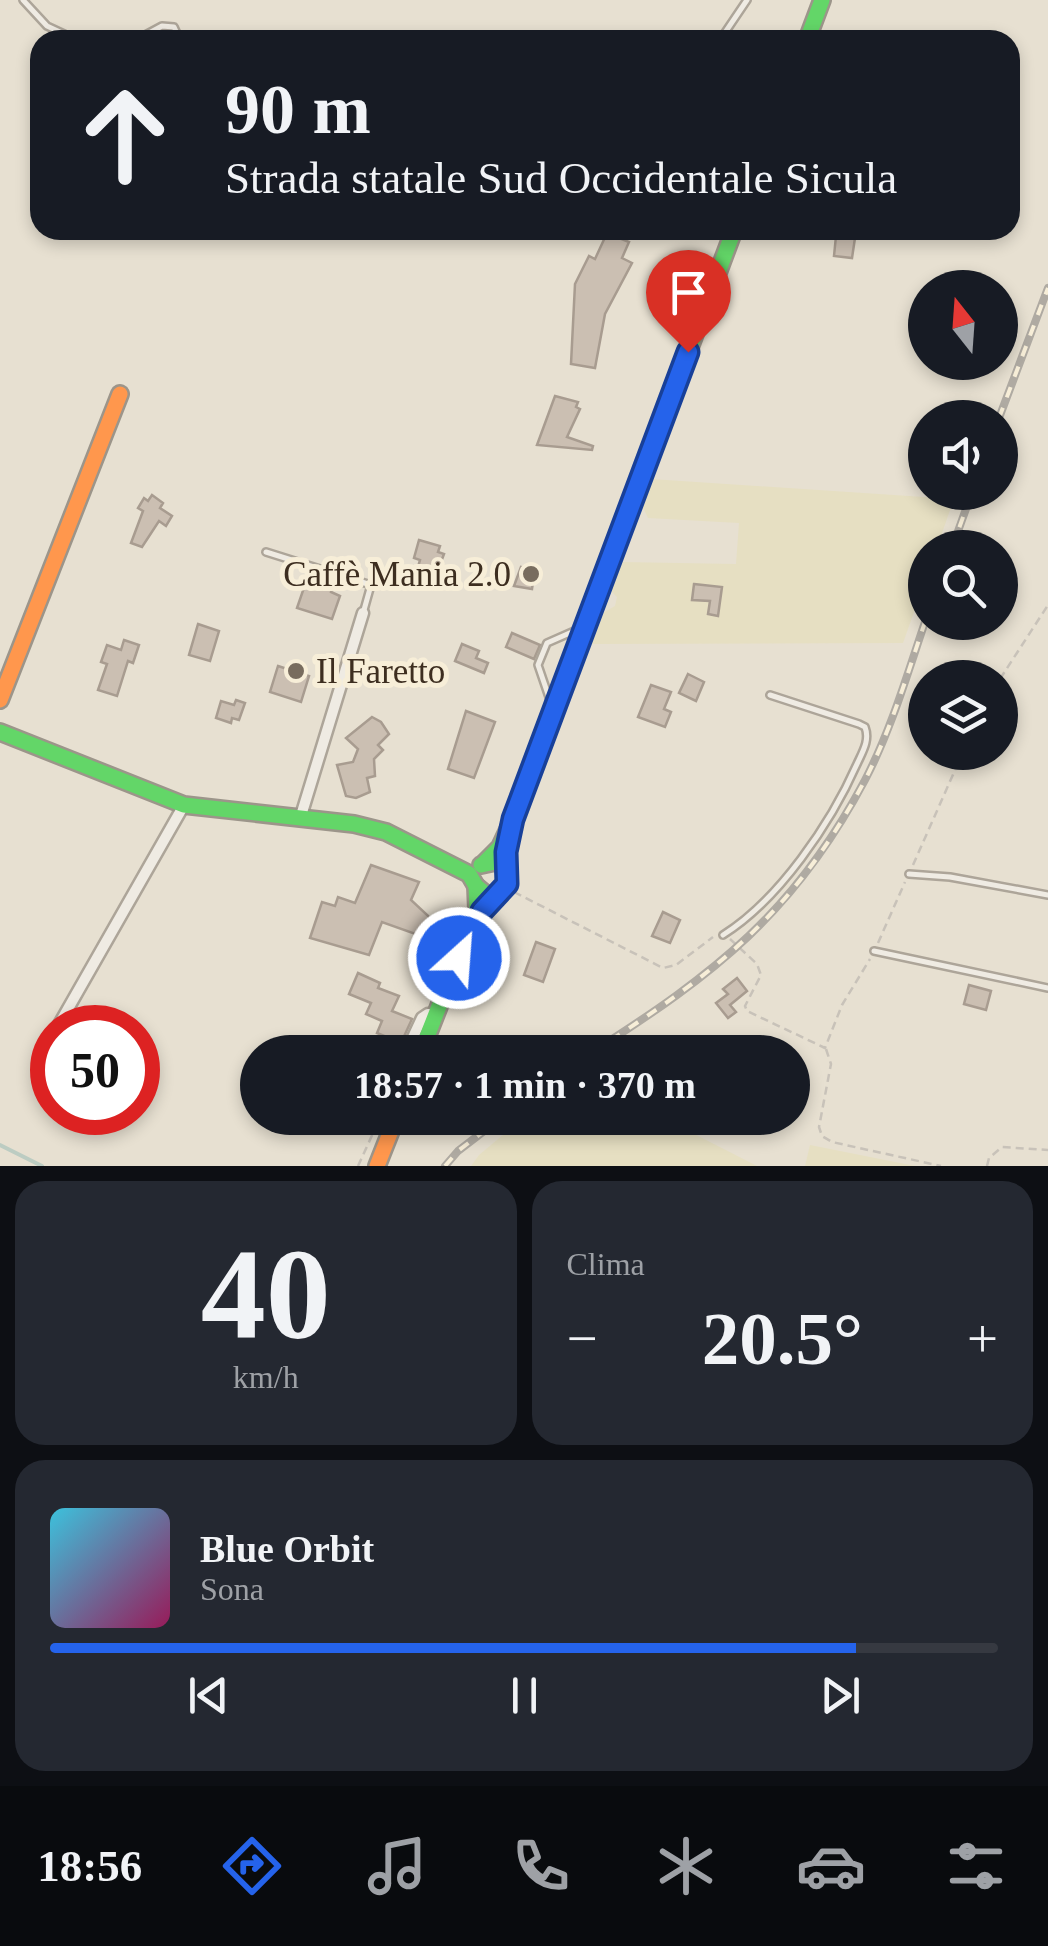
<!DOCTYPE html>
<html lang="it">
<head>
<meta charset="utf-8">
<style>
  :root { --surface:#171b24; --page:#242831; --text:#f1f3f6; --muted:#9ea1a6; --line:#363941; --accent:#2563eb }
  body { margin:0; font-family:"Times New Roman",serif; background:var(--page); color:var(--text); height:100vh; display:flex; flex-direction:column; font-size:38px; white-space:nowrap }
  * { box-sizing:border-box; margin:0 }
  p { font-size:32px; color:var(--muted) }
  .icon { flex:none; width:55px; height:55px; fill:none; stroke:currentColor; stroke-width:2; stroke-linecap:round; stroke-linejoin:round }
  .map { position:relative; height:1166px; overflow:hidden }
  .details { display:flex; flex-direction:column; gap:15px; padding:15px; background:#0d0f14; flex:1 }
  .details>* { flex:none }
  .top-card { position:absolute; left:30px; top:30px; width:990px; height:210px; border-radius:30px; box-shadow:0 5px 15px #0003; background:#171b24; color:var(--text); overflow:hidden }
  .needle { width:65px; rotate:343deg }
  .buttons { position:absolute; left:908px; top:270px; display:grid; gap:20px }
  .buttons a { display:grid; place-items:center; width:110px; height:110px; border-radius:50%; background:var(--surface); box-shadow:0 5px 15px #0003; font-size:50px }
  .speed { position:absolute; left:30px; top:1005px; display:flex; gap:20px; font-size:50px; font-weight:700; text-align:center }
  .speed>* { display:grid; place-content:center; width:130px; height:130px; border-radius:50%; background:var(--surface); box-shadow:0 5px 15px #0003; line-height:1 }
  .speed .limit { border:15px solid #d22; background:#fff; color:#111 }
  .pin { position:absolute; display:grid; place-items:center; width:85px; height:85px; color:#fff; margin:-102px -42px; border-radius:50% 50% 50% 0; rotate:-45deg; box-shadow:0 0 10px #0007 }
  .pin .icon { rotate:45deg }
  .me { position:absolute; width:110px; margin:-55px; rotate:26deg; stroke-linejoin:round; filter:drop-shadow(0 0 8px #0008) }
  .turn { display:flex; align-items:center; gap:35px; height:210px; padding:0 30px; font-size:45px }
  .turn .icon { width:130px; height:130px; stroke-width:2.5 }
  .turn b { display:block; font-size:70px; line-height:85px }
  .big { font-size:75px; font-weight:600; line-height:1.1 }
  .details .card { flex:1; display:flex; flex-direction:column; justify-content:center; gap:15px; min-width:0; padding:0 35px; border-radius:30px; background:var(--page) }
  .details .dial { align-items:center; gap:0 }
  .dial b { font-size:130px; line-height:1 }
  .song { display:flex; align-items:center; gap:30px }
  .cover { width:120px; height:120px; border-radius:15px; background:linear-gradient(135deg,hsl(190 70% 55%),hsl(330 70% 35%)) }
  .played { height:10px; border-radius:5px; background:linear-gradient(90deg,var(--accent) 85%,var(--line) 85%) }
  .keys { display:flex; justify-content:space-around; direction:ltr }
  .heat { display:flex; justify-content:space-between; align-items:center; font-size:55px; direction:ltr }
  .details .tiles { flex:1; display:grid; gap:15px; grid-template-columns:1fr 1fr }
  .card:last-child { grid-column:span 2 }
  .trip { position:absolute; left:240px; top:1035px; width:570px; height:100px; border-radius:50px; background:var(--surface); box-shadow:0 5px 15px #0003; font-weight:600; line-height:100px; text-align:center }
  .tab-bar { display:flex; height:160px; justify-content:space-around; align-items:center; background:#090b0e; color:var(--muted) }
  .tab-bar .icon { width:70px; height:70px }
  .tab-bar .selected { color:var(--accent) }
  .tab-bar b { font-size:45px; color:var(--text) }
  .map>svg:first-child { display:block }
  .farmland { fill:#e6dfc2 }
  .lines { fill:none; stroke-linecap:round; stroke-linejoin:round }
  .stream { stroke:#bcccc2; stroke-width:4 }
  .building { fill:#cbbfb2; stroke:#a89c90; stroke-width:2.5 }
  .lane-casing { stroke:#ada599; stroke-width:10 }
  .street-casing { stroke:#ada599; stroke-width:15 }
  .fast-casing { stroke:#9c958a; stroke-width:20 }
  .slow-casing { stroke:#9c958a; stroke-width:20 }
  .path { stroke:#c8c2b9; stroke-width:2.5; stroke-dasharray:8 5; stroke-linecap:butt }
  .lane { stroke:#efebe3; stroke-width:5 }
  .street { stroke:#efebe3; stroke-width:10 }
  .fast { stroke:#63d668; stroke-width:15 }
  .slow { stroke:#ff974d; stroke-width:15 }
  .rail-casing { stroke:#afaaa2; stroke-width:8 }
  .rail { stroke:#f7eed8; stroke-width:4; stroke-dasharray:11; stroke-linecap:butt }
  .route-casing { stroke:#184099; stroke-width:25 }
  .route { stroke:#2563eb; stroke-width:18 }
  .poi-dot { fill:#786c5e; stroke:#f7eed8; stroke-width:4 }
  .labels { text-anchor:middle; dominant-baseline:central; stroke-width:10; stroke-linejoin:round; paint-order:stroke }
  .poi-label { font-size:35px; fill:#3d2e20; stroke:#f7eed8; text-anchor:end }
</style>
</head>
<body>
<div class="map">
<svg width="1048" height="1166" viewBox="0 0 1048 1166">
  <rect width="100%" height="100%" fill="#e7e0d1"/>
  <!-- farmland -->
  <g class="farmland">
    <polygon points="651,479 954,499 937,547 925,548 925,581 903,643 591,644 601,614 615,606 617,597 611,591 621,562 736,564 739,523 648,518 642,505"/>
    <polygon points="523,1118 663,1118 757,1166 471,1166 479,1155"/>
    <polygon points="810,1145 915,1166 805,1166"/>
  </g>
  <g class="lines">
    <!-- stream -->
    <polyline class="stream" points="0,1145 42,1166"/>
  </g>
  <!-- building -->
  <g class="building">
    <polygon points="607,233 629,242 622,258 632,263 605,314 595,368 571,364 575,284 589,256 595,259"/>
    <polygon points="836,236 855,238 852,258 834,256"/>
    <polygon points="555,396 578,402 576,407 580,409 567,437 593,446 592,450 537,445"/>
    <polygon points="152,495 163,503 160,508 172,516 166,526 159,521 142,547 131,543 143,511 138,508 144,498 148,501"/>
    <polygon points="419,540 440,546 438,552 444,554 441,562 435,561 429,581 415,577 420,560 414,558"/>
    <polygon points="521,567 539,570 537,582 533,582 532,589 514,586"/>
    <polygon points="308,576 333,584 331,592 340,596 332,619 297,608"/>
    <polygon points="694,584 722,587 718,616 708,614 710,601 692,600"/>
    <polygon points="198,624 219,631 210,661 189,655"/>
    <polygon points="512,633 540,645 534,659 506,647"/>
    <polygon points="124,640 139,645 133,663 128,661 117,696 98,690 107,664 101,662 107,645 121,650"/>
    <polygon points="462,644 479,651 476,658 488,663 484,673 455,661"/>
    <polygon points="278,666 309,676 301,702 270,692"/>
    <polygon points="688,674 704,682 696,701 679,693"/>
    <polygon points="651,685 671,692 664,709 671,712 665,727 638,717"/>
    <polygon points="236,700 245,703 239,720 232,718 231,723 216,718 221,701 234,705"/>
    <polygon points="466,711 495,722 474,778 448,769"/>
    <polygon points="372,717 381,722 389,734 378,745 383,750 374,759 375,776 367,778 370,792 356,798 346,796 337,765 353,762 358,749 346,738"/>
    <polygon points="371,865 419,882 411,900 440,927 435,941 382,922 369,955 310,938 322,902 335,906 338,897 355,903"/>
    <polygon points="663,912 680,920 670,943 652,936"/>
    <polygon points="536,942 555,949 543,982 524,975"/>
    <polygon points="358,973 380,983 378,988 399,996 392,1011 412,1019 401,1043 377,1033 382,1021 366,1014 371,1003 349,994"/>
    <polygon points="737,978 747,991 730,1005 736,1012 728,1018 716,1003 728,994 723,989"/>
    <polygon points="969,985 991,991 986,1010 964,1004"/>
  </g>
  <g class="lines">
    <defs>
      <g id="lane">
        <polyline points="23,0 47,26 77,40"/>
        <polyline points="136,40 162,26 174,27 180,40"/>
        <polyline points="720,40 747,0"/>
        <polyline points="266,552 371,585 364,610"/>
        <polyline points="552,706 538,665 547,643 581,628"/>
        <polyline points="909,874 950,877 1048,895"/>
        <path d="M723 935C779 900 831 823 857 764 863 751 870 740 865 727L859 724 770 695"/>
        <polyline points="874,951 1048,988"/>
      </g>
      <g id="street">
        <polyline points="300,819 363,613"/>
        <polyline points="57,1028 184,805"/>
        <polyline points="408,1048 422,1018 428,1014 436,1015"/>
      </g>
      <g id="fast">
        <polyline points="807,40 822,0"/>
        <polyline points="0,732 184,805 354,824 386,832 469,874 476,886 477,910 421,1052"/>
        <polyline points="484,863 500,847 513,819 734,230"/>
        <polyline points="476,886 487,895 496,896 507,882 503,865 495,862 481,865"/>
      </g>
      <g id="slow">
        <polyline points="0,700 120,394"/>
        <polyline points="377,1166 396,1118"/>
      </g>
    </defs>
    <!-- lane casing -->
    <use href="#lane" class="lane-casing"/>
    <!-- street casing -->
    <use href="#street" class="street-casing"/>
    <!-- fast casing -->
    <use href="#fast" class="fast-casing"/>
    <!-- slow casing -->
    <use href="#slow" class="slow-casing"/>
    <!-- path -->
    <g class="path">
      <polyline points="1000,679 1048,605"/>
      <polyline points="913,865 963,752"/>
      <polyline points="514,892 663,968 676,965 713,937"/>
      <polyline points="730,939 757,964 761,975 745,1006 747,1011 825,1048 842,1005 870,959"/>
      <polyline points="878,943 905,882"/>
      <polyline points="826,1049 831,1064 819,1127 822,1136 832,1142 941,1166"/>
      <polyline points="358,1166 380,1118"/>
      <polyline points="987,1166 989,1158 1002,1147 1048,1150"/>
    </g>
    <!-- lane -->
    <use href="#lane" class="lane"/>
    <!-- street -->
    <use href="#street" class="street"/>
    <!-- fast -->
    <use href="#fast" class="fast"/>
    <!-- slow -->
    <use href="#slow" class="slow"/>
    <defs>
      <g id="rail">
        <polyline points="999,418 1048,288"/>
        <polyline points="952,548 972,492"/>
        <path d="M592 1052C715 974 795 912 865 780 891 730 907 675 925 622"/>
        <polyline points="445,1166 458,1151 501,1118"/>
      </g>
    </defs>
    <!-- rail casing -->
    <use href="#rail" class="rail-casing"/>
    <!-- rail -->
    <use href="#rail" class="rail"/>
  </g>
  <g class="lines">
    <defs>
      <polyline id="route" points="459,958 482,911 507,884 506,852 513,819 688,352"/>
    </defs>
    <!-- route casing -->
    <use href="#route" class="route-casing"/>
    <!-- route -->
    <use href="#route" class="route"/>
  </g>
  <!-- markers -->
  <g class="poi-dot">
    <circle cx="531" cy="574" r="10"/>
    <circle cx="296" cy="671" r="10"/>
  </g>
  <g class="labels">
    <!-- poi labels -->
    <g class="poi-label">
      <text x="511" y="574">Caffè Mania 2.0</text>
      <text x="316" y="671" text-anchor="start">Il Faretto</text>
    </g>
  </g>
</svg>
<div class="buttons">
<a><svg class="needle" viewBox="-14 -14 28 28"><path d="M0-13l5 13h-10z" fill="#e53935"/><path d="M0 13l5-13h-10z" fill="#9ea1a6"/></svg></a>
<a><svg class="icon" aria-label="sound" viewBox="0 0 24 24"><path d="M4 9h4l5-4v14l-5-4H4zM17 9q2 3 0 6"/></svg></a>
<a><svg class="icon" aria-label="search" viewBox="0 0 24 24"><circle cx="10" cy="10" r="6"/><path d="M15 15l6 6"/></svg></a>
<a><svg class="icon" aria-label="layers" viewBox="0 0 24 24"><path d="M12 4l9 5-9 5-9-5zM3 14l9 5 9-5"/></svg></a>
</div>
<div class="speed"><div class="limit">50</div></div>
<div class="pin" style="left:688px;top:352px;background:#d93025"><svg class="icon" aria-label="arrive" viewBox="0 0 24 24"><path d="M6 21V4h12l-3 4 3 4H6"/></svg></div>
<svg class="me" style="left:459px;top:958px" viewBox="-20 -20 40 40"><circle r="17" fill="#2563eb" stroke="#fff" stroke-width="3"/><path d="M0-11L8 9 0 5-8 9z" fill="#fff"/></svg>
<div class="trip">18:57 · 1 min · 370 m</div>
<div class="top-card">
<div class="turn"><svg class="icon" aria-label="ahead" viewBox="0 0 24 24"><path d="M12 20V5M6 11l6-6 6 6"/></svg><div><b>90 m</b>Strada statale Sud Occidentale Sicula</div></div>
</div>
</div>
<section class="details">
<div class="tiles">
<div class="card dial"><b>40</b><p>km/h</p></div>
<div class="card"><p>Clima</p>
<div class="heat"><a>−</a><b class="big">20.5°</b><a>+</a></div>
</div>
<div class="card">
<div class="song"><i class="cover"></i><div><b>Blue Orbit</b><p>Sona</p></div></div>
<div class="played"></div>
<div class="keys"><svg class="icon" aria-label="previous" viewBox="0 0 24 24"><path d="M18 5L8 12l10 7zM5 5v14"/></svg><svg class="icon" aria-label="pause" viewBox="0 0 24 24"><path d="M8 5v14M16 5v14"/></svg><svg class="icon" aria-label="next" viewBox="0 0 24 24"><path d="M6 5l10 7-10 7zM19 5v14"/></svg></div>
</div>
</div>
</section>
<nav class="tab-bar">
<b>18:56</b>
<svg class="icon selected" aria-label="directions" viewBox="0 0 24 24"><path d="M12 3l9 9-9 9-9-9zM9 14v-3h6M13 9l2 2-2 2"/></svg>
<svg class="icon" aria-label="music" viewBox="0 0 24 24"><path d="M9 18V5l10-2v13"/><circle cx="6" cy="18" r="3"/><circle cx="16" cy="16" r="3"/></svg>
<svg class="icon" aria-label="phone" viewBox="0 0 24 24"><path d="M5 4h4l2 5-3 2q2 4 5 5l2-3 5 2v4C11 20 4 13 5 4z"/></svg>
<svg class="icon" aria-label="climate" viewBox="0 0 24 24"><path d="M12 3v18M4 7l16 10M4 17L20 7"/></svg>
<svg class="icon" aria-label="car" viewBox="0 0 24 24"><path d="M5 17H2v-5l4-1 3-4h7l3 4 3 1v5h-3M9 17h6M6 11h13"/><circle cx="7" cy="17" r="2"/><circle cx="17" cy="17" r="2"/></svg>
<svg class="icon" aria-label="filters" viewBox="0 0 24 24"><path d="M4 7h16M4 17h16"/><circle cx="9" cy="7" r="2"/><circle cx="15" cy="17" r="2"/></svg>
</nav>
</body>
</html>
